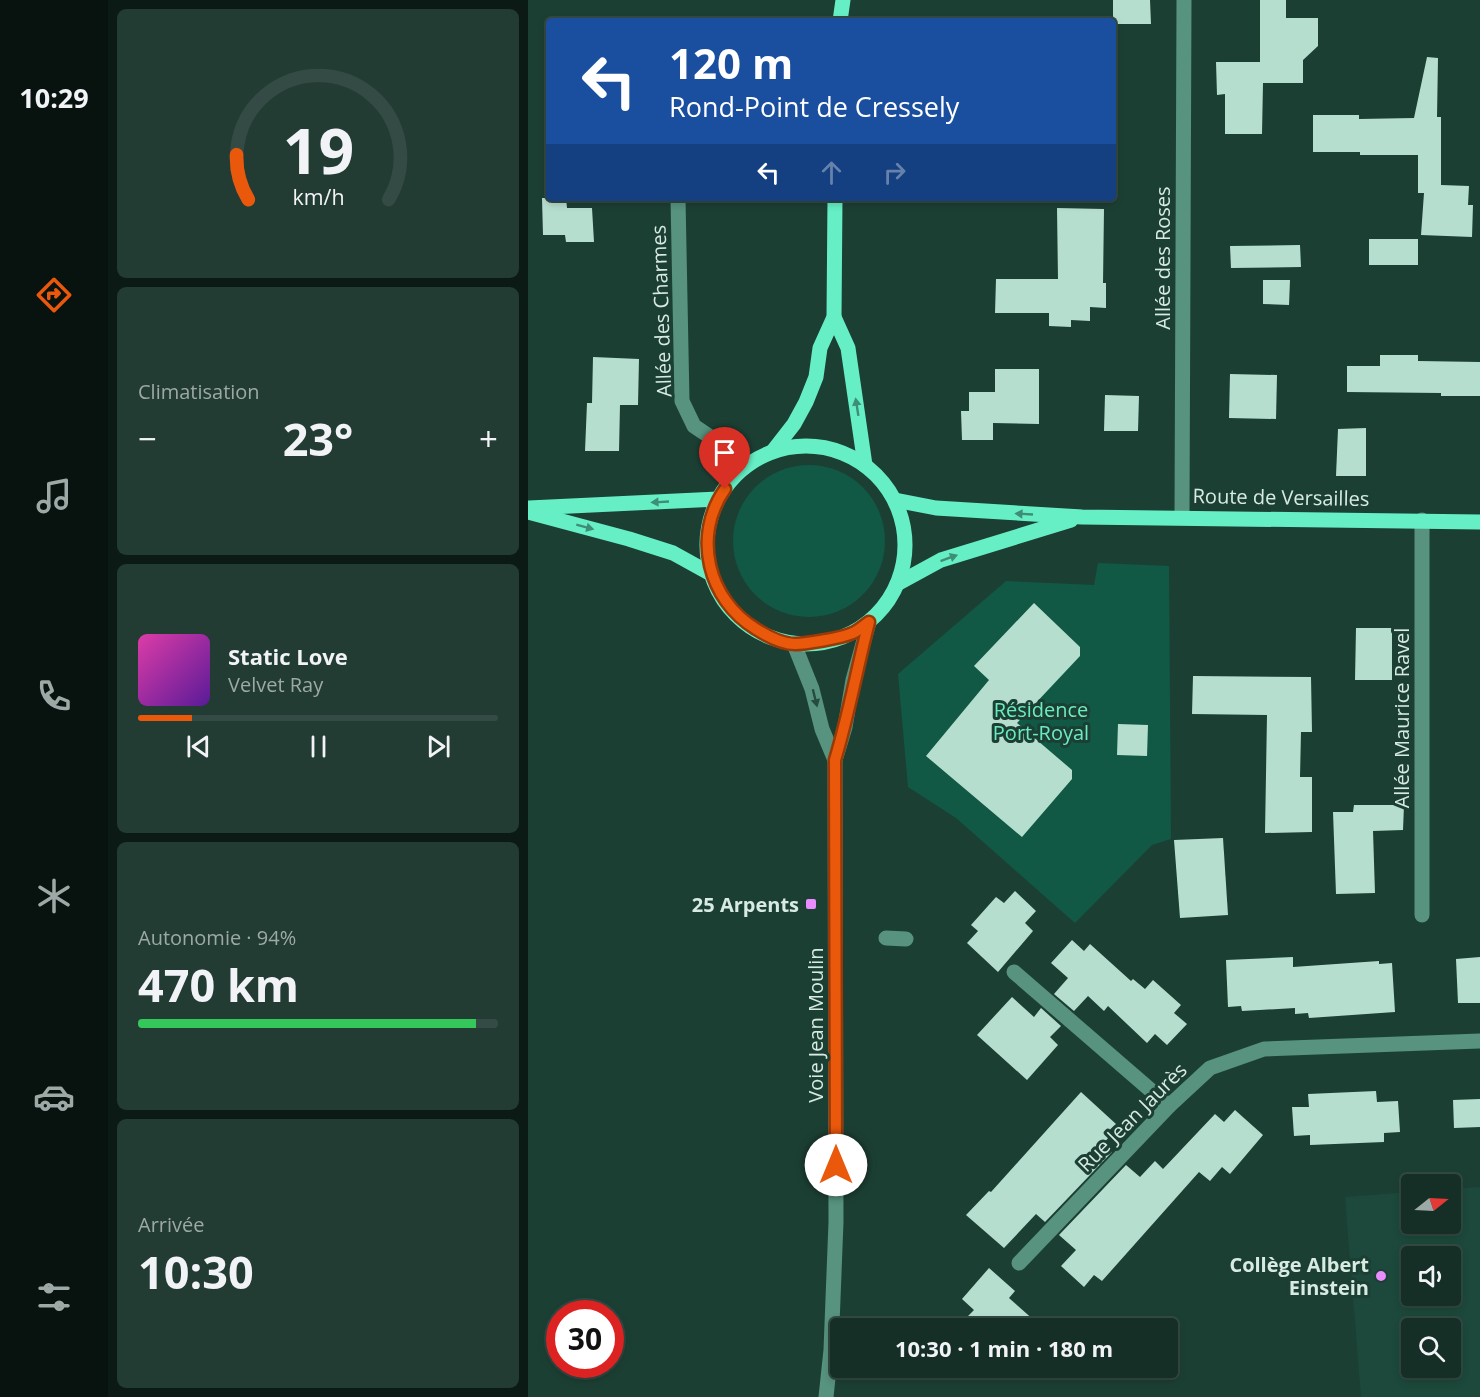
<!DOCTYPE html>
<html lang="fr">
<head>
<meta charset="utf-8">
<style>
  :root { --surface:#152f27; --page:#223b33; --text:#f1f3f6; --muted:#9da9a7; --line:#344a44; --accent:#ea580c }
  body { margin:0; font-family:"Open Sans",sans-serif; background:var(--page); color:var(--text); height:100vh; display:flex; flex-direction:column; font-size:22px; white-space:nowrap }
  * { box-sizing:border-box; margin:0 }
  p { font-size:20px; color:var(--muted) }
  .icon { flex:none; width:33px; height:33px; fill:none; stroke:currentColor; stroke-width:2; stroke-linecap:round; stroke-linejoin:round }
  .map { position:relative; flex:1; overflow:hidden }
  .side { display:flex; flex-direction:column; gap:9px; padding:9px; background:#0c1a15; width:420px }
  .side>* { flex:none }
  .banner { position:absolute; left:18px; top:18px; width:570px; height:183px; border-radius:6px; box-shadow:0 3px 9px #0003,0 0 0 2px var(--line); background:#1a4fa0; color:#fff; overflow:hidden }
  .needle { width:39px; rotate:72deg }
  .tools { position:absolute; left:873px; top:1174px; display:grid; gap:12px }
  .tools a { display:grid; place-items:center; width:60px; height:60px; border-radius:6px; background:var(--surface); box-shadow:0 3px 9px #0003,0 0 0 2px var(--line); font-size:30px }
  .speed { position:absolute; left:18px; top:1300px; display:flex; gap:12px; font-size:30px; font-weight:700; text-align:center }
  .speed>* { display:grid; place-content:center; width:78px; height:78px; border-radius:50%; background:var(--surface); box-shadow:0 3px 9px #0003,0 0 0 2px var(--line); line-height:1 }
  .speed .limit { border:9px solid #d22; background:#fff; color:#111 }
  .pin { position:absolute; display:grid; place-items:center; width:51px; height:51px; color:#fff; margin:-62px -26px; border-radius:50% 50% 50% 0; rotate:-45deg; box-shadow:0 0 6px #0007 }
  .pin .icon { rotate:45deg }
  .me { position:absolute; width:66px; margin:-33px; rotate:0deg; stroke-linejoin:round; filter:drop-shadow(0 0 4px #0008) }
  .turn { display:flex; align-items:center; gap:21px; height:126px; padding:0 24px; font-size:27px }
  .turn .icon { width:78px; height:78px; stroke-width:2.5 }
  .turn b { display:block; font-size:42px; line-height:51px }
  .lanes { display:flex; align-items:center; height:57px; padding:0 24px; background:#0003; justify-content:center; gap:30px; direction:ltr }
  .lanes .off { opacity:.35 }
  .big { font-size:45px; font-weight:700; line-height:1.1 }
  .side .widget { flex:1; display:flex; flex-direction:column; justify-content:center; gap:9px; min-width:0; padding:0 21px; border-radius:9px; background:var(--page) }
  .side .dial { align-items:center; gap:0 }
  .dial svg { height:156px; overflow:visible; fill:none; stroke:var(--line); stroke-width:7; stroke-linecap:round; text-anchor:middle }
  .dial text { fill:var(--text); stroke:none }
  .song { display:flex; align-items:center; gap:18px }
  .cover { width:72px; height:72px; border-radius:9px; background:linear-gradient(135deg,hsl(320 70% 55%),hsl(270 70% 35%)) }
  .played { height:6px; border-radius:3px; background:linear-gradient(90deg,var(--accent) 15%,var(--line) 15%) }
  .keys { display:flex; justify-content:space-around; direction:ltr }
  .heat { display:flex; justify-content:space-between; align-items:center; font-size:33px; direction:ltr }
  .charge { height:9px; border-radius:4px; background:linear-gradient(90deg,#34c759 94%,var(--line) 0) }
  .trip { position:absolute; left:302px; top:1318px; width:348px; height:60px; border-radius:6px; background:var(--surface); box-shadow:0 3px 9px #0003,0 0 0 2px var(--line); font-weight:700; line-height:60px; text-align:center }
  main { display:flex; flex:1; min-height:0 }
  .menu { display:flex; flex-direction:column; width:108px; justify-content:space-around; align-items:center; background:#081310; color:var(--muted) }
  .menu .icon { width:42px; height:42px }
  .menu .selected { color:var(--accent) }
  .menu b { font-size:27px; color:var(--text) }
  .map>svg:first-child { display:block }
  .built { fill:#1c493b; fill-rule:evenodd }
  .green { fill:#115845 }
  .building { fill:#b6decf }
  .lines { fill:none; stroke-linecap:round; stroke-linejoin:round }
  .minor { stroke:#57937e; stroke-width:15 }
  .major { stroke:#66efc5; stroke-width:15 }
  .oneway { fill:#3d8e75 }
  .oneway2 { fill:#254c3f }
  .route-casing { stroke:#983908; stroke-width:15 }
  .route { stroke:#ea580c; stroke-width:10 }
  .poi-dot { fill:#e98dfe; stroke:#1c3f34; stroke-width:2 }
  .labels { text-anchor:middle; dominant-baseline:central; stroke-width:6; stroke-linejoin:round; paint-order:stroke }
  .street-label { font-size:20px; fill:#d8ebe3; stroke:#1c3f34 }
  .park-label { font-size:20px; fill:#6cebc3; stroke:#1c3f34 }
  .poi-label { font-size:20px; font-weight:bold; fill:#d8ebe3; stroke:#1c3f34; text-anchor:end }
</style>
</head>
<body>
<main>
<nav class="menu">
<b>10:29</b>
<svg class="icon selected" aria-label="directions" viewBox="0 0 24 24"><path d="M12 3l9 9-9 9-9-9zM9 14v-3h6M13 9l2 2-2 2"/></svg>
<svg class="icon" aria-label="music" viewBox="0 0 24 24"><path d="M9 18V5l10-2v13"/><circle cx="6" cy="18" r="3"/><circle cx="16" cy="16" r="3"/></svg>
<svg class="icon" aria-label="phone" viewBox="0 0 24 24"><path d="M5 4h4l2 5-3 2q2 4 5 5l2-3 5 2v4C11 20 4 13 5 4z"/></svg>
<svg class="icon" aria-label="climate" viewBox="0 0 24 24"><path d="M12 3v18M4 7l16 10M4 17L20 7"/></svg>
<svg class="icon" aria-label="car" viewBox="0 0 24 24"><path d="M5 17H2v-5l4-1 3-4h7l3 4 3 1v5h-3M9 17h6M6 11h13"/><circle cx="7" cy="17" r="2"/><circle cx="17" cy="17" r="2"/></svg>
<svg class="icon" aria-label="filters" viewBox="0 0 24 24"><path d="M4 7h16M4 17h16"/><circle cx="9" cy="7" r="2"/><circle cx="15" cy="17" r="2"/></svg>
</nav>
<section class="side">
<div class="widget dial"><svg viewBox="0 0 100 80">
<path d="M14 69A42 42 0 1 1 86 69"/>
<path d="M14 69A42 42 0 0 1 8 46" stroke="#ea580c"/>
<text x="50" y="56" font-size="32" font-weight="700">19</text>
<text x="50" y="72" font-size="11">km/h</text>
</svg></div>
<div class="widget"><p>Climatisation</p>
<div class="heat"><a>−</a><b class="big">23°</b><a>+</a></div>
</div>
<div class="widget">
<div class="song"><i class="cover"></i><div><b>Static Love</b><p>Velvet Ray</p></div></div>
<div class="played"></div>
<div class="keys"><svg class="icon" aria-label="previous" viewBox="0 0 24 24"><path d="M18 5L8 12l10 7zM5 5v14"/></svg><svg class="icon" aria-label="pause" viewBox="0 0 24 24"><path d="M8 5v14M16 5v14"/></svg><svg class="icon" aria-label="next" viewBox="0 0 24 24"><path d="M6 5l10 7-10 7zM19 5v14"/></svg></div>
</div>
<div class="widget"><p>Autonomie · 94%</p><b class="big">470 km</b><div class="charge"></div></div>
<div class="widget"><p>Arrivée</p><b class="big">10:30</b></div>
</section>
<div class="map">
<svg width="952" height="1397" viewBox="0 0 952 1397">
  <rect width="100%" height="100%" fill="#1c3f34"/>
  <!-- built -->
  <path class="built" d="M952 1187V1397H833L817 1197 883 1192 884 1224H922L923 1189ZM884 1257H922V1296H884ZM884 1329H922V1368H884Z"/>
  <!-- green -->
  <g class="green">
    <circle cx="281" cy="541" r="76"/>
    <polygon points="570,563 641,566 643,839 624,845 547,923 428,818 380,787 370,674 478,581 566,585"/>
  </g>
  <!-- building -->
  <g class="building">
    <polygon points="585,0 622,0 623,24 585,24"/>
    <polygon points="732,0 758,0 758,18 790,18 790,46 775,60 775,83 735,83 734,134 697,134 697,94 689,95 688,62 732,62"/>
    <polygon points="899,57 910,58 909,117 913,117 913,185 941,186 940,205 945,205 944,237 893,235 896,193 890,193 890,155 832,155 832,152 785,152 785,115 831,115 831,119 886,118"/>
    <polygon points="14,198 38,198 39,208 64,208 66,242 38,242 37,235 15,235"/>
    <polygon points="529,208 576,209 575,283 578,283 578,308 562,307 562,321 543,320 543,327 521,326 521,313 467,313 468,279 530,279"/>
    <rect x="841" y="239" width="49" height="26"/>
    <polygon points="772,245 773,267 703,268 702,246"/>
    <polygon points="735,280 762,280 761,305 735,304"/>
    <polygon points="852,355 890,355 890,361 952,362 952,396 913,396 913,393 819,392 819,366 852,366"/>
    <polygon points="65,357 111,359 110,405 92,405 91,451 57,451 59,403 64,403"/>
    <polygon points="467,369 511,369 511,424 465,423 465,440 434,440 433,411 441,411 441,392 467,392"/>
    <polygon points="702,374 749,375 748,419 701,418"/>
    <polygon points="577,395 611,396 610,431 576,431"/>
    <polygon points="838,428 838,476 808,476 810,429"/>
    <polygon points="506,603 552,647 552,656 489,723 544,770 544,779 494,837 398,756 461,680 446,666"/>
    <polygon points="828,628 864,628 864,680 827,680"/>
    <polygon points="665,676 783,677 784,732 773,732 772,777 784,777 784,832 737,833 739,715 664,714"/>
    <polygon points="590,724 620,725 619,756 589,755"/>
    <polygon points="826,805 876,805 875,830 845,831 847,893 808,894 805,812 825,812"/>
    <polygon points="695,838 700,915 652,918 646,840"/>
    <polygon points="487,891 508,911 497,923 505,931 470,972 439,943 450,931 443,925 468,897 476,903"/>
    <polygon points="544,940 556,951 562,944 603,981 605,979 617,989 625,980 653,1005 646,1013 659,1024 639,1045 627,1034 619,1043 580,1006 576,1011 560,996 546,1011 526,994 540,978 523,963"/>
    <polygon points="765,957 765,967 851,961 851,964 864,963 867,1012 781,1018 780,1013 767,1014 767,1008 714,1011 713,1006 700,1007 698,960"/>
    <polygon points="952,957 952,1003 930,1003 928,959"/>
    <polygon points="484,997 506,1017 513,1008 533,1026 522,1037 530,1045 499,1080 449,1035"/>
    <polygon points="848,1091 849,1102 870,1101 872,1132 856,1133 856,1142 782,1145 782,1135 766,1136 764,1107 781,1107 780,1094"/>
    <polygon points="553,1092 588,1124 577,1134 581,1137 575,1144 584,1152 517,1222 508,1214 476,1248 438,1215 461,1191 463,1192"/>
    <polygon points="952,1099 952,1127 926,1128 925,1100"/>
    <polygon points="707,1110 735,1135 702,1174 694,1167 682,1181 671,1172 574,1281 566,1275 556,1287 533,1266 548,1250 531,1235 598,1165 612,1177 627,1161 635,1169 687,1114 696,1122"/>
    <polygon points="461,1268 487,1291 481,1298 516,1329 453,1329 439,1317 446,1310 434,1299"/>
  </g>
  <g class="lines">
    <!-- minor -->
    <g class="minor">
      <polyline points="150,198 154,401 166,426 221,463"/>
      <polyline points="654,517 656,0"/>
      <polyline points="266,644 284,689 294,729 307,760"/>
      <polyline points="894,915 894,520"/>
      <polyline points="358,938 378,939"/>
      <polyline points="486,972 641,1106"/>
      <polyline points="491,1263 641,1106 682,1068 736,1049 952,1041"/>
      <polyline points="298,1397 303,1350 308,1222 307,760 317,727 325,680 341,622"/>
    </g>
    <!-- major -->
    <g class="major">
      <polyline points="312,21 315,0"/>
      <polyline points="306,317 320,348 337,465"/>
      <circle cx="278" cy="545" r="99"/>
      <polyline points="245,451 266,424 278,402 288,377 292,348 306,317 307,198"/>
      <polyline points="367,500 408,508 554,517 952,522"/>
      <polyline points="1,508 190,499"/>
      <polyline points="0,512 101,539 145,553 183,574"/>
      <polyline points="369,584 413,560 543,520"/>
    </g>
  </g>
  <!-- one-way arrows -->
  <defs><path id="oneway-solid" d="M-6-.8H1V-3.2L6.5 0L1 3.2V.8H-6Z" transform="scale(1.5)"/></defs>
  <g class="oneway">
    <use href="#oneway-solid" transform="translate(329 407) rotate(-99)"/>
    <use href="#oneway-solid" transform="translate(132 502) rotate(177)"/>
    <use href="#oneway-solid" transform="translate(496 514) rotate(-177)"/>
    <use href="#oneway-solid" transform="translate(57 527) rotate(15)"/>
    <use href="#oneway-solid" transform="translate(421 558) rotate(-20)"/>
  </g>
  <use class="oneway2" href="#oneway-solid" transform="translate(287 698) rotate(76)"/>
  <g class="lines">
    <defs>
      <path id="route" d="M197 489C164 536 180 600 228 629 239 636 254 644 267 644 277 644 313 638 322 634 329 632 335 626 341 622 329 668 321 714 307 760L308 1165"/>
    </defs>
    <!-- route casing -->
    <use href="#route" class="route-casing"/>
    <!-- route -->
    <use href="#route" class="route"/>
  </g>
  <!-- markers -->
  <g class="poi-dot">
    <rect x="277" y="898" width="12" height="12" rx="3"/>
    <circle cx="853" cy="1276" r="6"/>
  </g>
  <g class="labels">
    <!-- street labels -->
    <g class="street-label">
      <text transform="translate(634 258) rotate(-90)">Allée des Roses</text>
      <text transform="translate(133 311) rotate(-92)">Allée des Charmes</text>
      <text transform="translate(753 497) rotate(1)">Route de Versailles</text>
      <text transform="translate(873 718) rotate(-90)">Allée Maurice Ravel</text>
      <text transform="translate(287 1025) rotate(-90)">Voie Jean Moulin</text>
      <text transform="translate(604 1117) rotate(-45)">Rue Jean Jaurès</text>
    </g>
    <!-- park labels -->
    <g class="park-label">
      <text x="513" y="709">Résidence<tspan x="513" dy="23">Port-Royal</tspan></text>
    </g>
    <!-- poi labels -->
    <g class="poi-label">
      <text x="271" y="904">25 Arpents</text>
      <text x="841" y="1264">Collège Albert<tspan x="841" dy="23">Einstein</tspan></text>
    </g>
  </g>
</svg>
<div class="tools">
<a><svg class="needle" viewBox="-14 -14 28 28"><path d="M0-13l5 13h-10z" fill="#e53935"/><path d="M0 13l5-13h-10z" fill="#9da9a7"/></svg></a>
<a><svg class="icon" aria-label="sound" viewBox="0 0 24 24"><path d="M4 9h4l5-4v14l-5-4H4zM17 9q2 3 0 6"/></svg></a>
<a><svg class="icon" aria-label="search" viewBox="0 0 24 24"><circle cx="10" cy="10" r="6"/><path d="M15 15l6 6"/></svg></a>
</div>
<div class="speed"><div class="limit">30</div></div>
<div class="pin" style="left:197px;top:489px;background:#d93025"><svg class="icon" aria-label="arrive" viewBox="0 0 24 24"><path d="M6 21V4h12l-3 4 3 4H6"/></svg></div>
<svg class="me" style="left:308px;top:1165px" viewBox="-20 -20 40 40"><circle r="19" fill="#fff"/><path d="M0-13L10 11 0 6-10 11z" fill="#ea580c"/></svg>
<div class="trip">10:30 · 1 min · 180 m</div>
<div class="banner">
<div class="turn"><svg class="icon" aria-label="left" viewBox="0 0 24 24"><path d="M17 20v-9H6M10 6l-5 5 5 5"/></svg><div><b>120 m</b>Rond-Point de Cressely</div></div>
<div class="lanes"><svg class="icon" aria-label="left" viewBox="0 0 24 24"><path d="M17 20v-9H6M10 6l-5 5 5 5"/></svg><svg class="icon off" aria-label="ahead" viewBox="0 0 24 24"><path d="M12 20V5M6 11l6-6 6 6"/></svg><svg class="icon off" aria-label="right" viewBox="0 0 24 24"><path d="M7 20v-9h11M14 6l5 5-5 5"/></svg></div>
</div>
</div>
</main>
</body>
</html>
